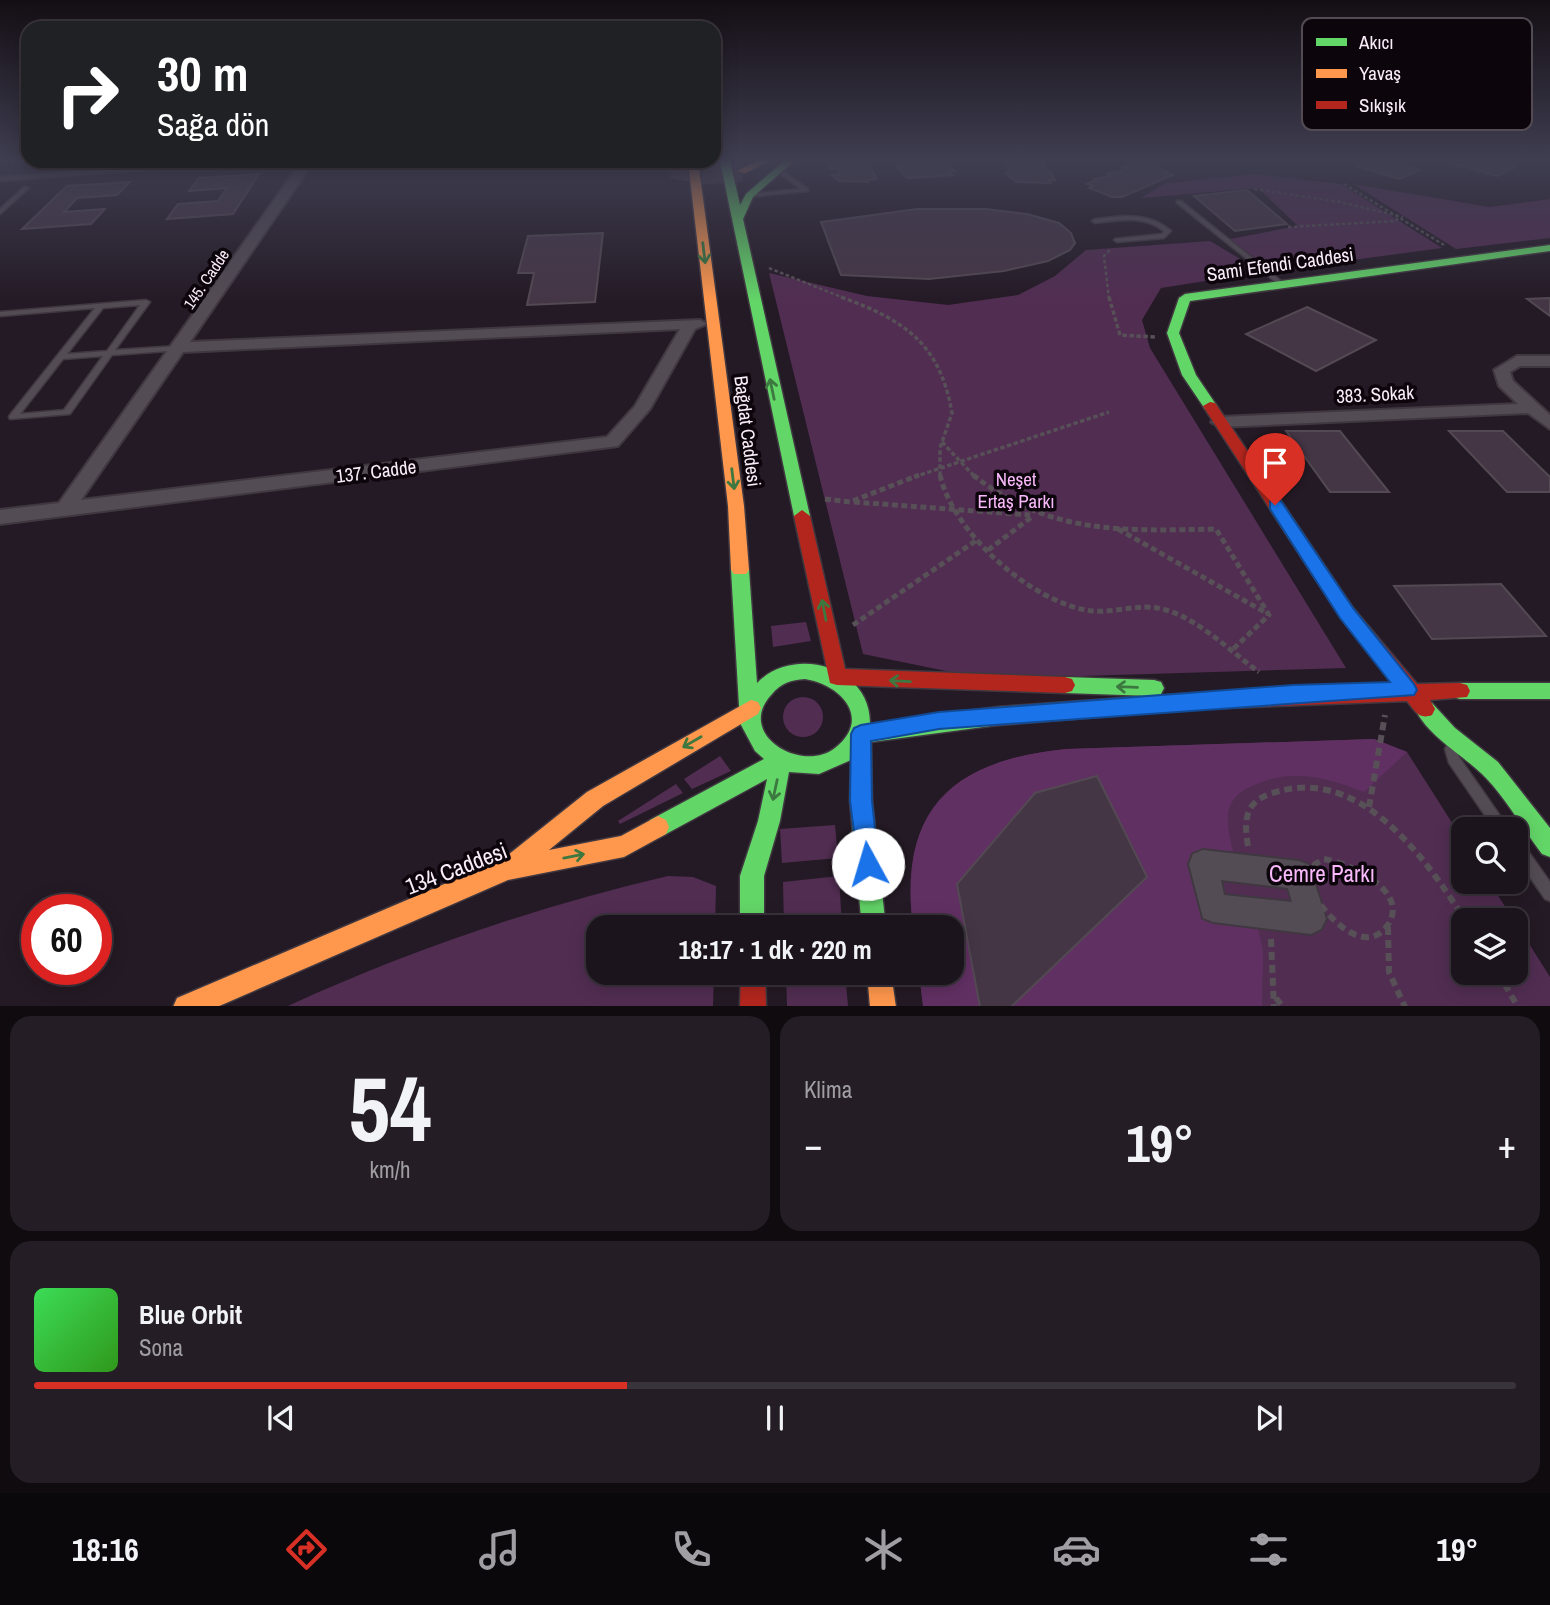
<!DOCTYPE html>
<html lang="tr">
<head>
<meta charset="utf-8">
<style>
  :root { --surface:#1b141c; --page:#241d25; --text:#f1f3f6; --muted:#a09ea3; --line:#39333b; --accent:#d93025 }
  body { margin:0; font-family:"Archivo Narrow",sans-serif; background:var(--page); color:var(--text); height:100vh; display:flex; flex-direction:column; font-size:26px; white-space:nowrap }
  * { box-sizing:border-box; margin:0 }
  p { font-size:23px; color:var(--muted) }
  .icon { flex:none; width:38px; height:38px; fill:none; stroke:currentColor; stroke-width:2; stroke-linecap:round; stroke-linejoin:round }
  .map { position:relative; height:1006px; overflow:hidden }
  .sheet { display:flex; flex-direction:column; gap:10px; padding:10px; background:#0f0b0f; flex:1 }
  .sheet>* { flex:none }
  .guide { position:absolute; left:21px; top:21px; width:700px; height:147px; border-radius:21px; box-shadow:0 4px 18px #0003,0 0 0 2px var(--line); background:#202124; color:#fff; overflow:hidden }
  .controls { position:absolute; left:1451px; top:817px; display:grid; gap:14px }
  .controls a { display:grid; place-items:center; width:77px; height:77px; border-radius:14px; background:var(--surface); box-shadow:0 4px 18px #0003,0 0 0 2px var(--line); font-size:35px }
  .speed { position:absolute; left:21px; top:894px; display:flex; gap:14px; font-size:35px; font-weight:700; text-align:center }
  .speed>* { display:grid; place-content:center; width:91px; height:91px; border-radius:50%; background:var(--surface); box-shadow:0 4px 18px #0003,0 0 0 2px var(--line); line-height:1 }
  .speed .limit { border:10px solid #d22; background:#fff; color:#111 }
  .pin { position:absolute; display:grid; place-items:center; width:60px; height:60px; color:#fff; margin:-72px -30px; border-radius:50% 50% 50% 0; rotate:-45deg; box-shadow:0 0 7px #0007 }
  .pin .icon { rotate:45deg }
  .me { position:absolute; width:77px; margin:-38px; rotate:354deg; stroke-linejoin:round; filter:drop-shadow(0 0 5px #0008) }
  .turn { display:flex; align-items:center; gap:24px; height:147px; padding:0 21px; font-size:32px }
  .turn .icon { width:91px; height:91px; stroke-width:2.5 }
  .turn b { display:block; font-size:49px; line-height:60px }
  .big { font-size:52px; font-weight:800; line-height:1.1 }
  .sheet .tile { flex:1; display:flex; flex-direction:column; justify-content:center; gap:10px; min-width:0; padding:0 24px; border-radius:21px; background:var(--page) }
  .sheet .dial { align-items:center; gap:0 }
  .dial b { font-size:91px; line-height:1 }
  .song { display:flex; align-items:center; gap:21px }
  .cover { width:84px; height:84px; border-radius:10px; background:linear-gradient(135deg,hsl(130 70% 55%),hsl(110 70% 35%)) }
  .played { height:7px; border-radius:4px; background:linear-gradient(90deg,var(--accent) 40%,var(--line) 40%) }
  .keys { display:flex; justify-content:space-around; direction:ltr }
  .heat { display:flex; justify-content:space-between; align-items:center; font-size:38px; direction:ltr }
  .sheet .tiles { flex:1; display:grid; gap:10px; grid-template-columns:1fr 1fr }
  .tile:last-child { grid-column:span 2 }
  .trip { position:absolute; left:586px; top:915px; width:378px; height:70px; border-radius:21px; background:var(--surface); box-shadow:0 4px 18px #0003,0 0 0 2px var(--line); font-weight:800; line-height:70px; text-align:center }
  .tabs { display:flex; height:112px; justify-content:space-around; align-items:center; background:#0b080b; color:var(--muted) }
  .tabs .icon { width:49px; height:49px }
  .tabs .selected { color:var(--accent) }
  .tabs b { font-size:32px; color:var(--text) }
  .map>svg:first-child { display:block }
  .green { fill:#512d52 }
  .forest { fill:#613063 }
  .building { fill:#453646; stroke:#524952; stroke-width:2 }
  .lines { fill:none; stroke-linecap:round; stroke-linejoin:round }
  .primary-tunnel { stroke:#443a45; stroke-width:21; stroke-dasharray:21 10; stroke-linecap:butt }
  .lane-casing { stroke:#403840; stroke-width:3 }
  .street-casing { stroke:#403840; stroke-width:4 }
  .fast-casing { stroke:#403840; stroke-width:3 }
  .slow-casing { stroke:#403840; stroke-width:3 }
  .jam-casing { stroke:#403840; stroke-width:3 }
  .path-far3 { stroke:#575057; stroke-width:2.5; stroke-dasharray:3.5 2.5; stroke-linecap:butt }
  .path-far2 { stroke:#575057; stroke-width:3.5; stroke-dasharray:4.5 2.5; stroke-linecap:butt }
  .path-far1 { stroke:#575057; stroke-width:5; stroke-dasharray:6 3.5; stroke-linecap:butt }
  .path { stroke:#575057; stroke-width:6; stroke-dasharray:8 5; stroke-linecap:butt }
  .lane { fill:#544c54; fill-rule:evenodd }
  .street { fill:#544c54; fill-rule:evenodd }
  .fast { fill:#63d668; fill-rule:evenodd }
  .slow { fill:#ff974d; fill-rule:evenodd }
  .jam { fill:#b3261e; fill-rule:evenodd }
  .oneway { stroke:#3c783f }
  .route { fill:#1a73e8; stroke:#114b97; stroke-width:2 }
  .labels { text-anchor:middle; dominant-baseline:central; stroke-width:7; stroke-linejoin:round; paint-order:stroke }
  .far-street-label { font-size:16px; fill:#faedfa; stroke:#0c050c }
  .street-label { font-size:19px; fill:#faedfa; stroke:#0c050c }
  .park-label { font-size:19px; fill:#f9b9fb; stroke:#0c050c }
  .near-street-label { font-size:23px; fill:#faedfa; stroke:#0c050c }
  .near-park-label { font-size:23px; fill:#f9b9fb; stroke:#0c050c }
  .key { fill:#0c050c; stroke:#534b53; stroke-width:2 }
  .key-label { font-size:19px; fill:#faedfa }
</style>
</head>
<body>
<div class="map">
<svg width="1550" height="1007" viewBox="0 0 1550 1007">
  <rect width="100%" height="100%" fill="#241a25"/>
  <!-- green -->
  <g class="green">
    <polygon points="1256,174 1341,184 1442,248 1271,271 1230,239 1298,226 1258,188 1141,198 1166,183"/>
    <polygon points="1353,184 1489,207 1550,199 1550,238 1456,249"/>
    <polygon points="1210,241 1262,272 1161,288 1142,320 1150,348 1346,668 985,679 863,654 769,273 867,296 948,305 1018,295 1055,276 1086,250"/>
    <polygon points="806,622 811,641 773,647 771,626"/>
    <circle cx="803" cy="717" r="20"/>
    <path d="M1374 739 1407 752 1463 840V882H1489L1514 920H1463V973H1516V923L1550 977V1006H923L919 973H952V928H913C898 808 953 760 1067 749Z"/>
    <polygon points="720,756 731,771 692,789 684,779"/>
    <polygon points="676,784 683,793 620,824 618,821"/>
    <polygon points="835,825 838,858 782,863 780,829"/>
    <path d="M668 876 693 877 716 886 715 927 598 928V973H714L713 1006H288C408 951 539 906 668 876Z"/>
    <polygon points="839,876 842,927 784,927 783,882"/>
    <polygon points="786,973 845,973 848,1006 787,1006"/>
  </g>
  <!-- forest -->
  <path class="forest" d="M1374 739 1407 752 1364 792C1324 777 1291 767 1250 787 1236 793 1227 804 1228 820 1228 836 1234 853 1237 868L1203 864 1213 908 1254 912 1263 950 1262 1006H923L919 973H952V928H913C898 808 953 760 1067 749Z"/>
  <!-- building -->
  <g class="building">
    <polygon points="866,161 876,177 876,179 867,180 868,182 839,181 832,175 839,175 837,169 830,169 828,166 829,163 839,161"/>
    <polygon points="943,161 950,164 955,171 950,171 953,175 907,178 896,166 905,162"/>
    <polygon points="1003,161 1042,161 1045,166 1041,166 1050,171 1055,180 1049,180 1051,183 1016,182 1006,173 1010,170"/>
    <polygon points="1363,161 1395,161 1420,170 1399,179 1356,166"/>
    <polygon points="1453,161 1499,161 1516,167 1497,176 1452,163"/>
    <polygon points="1138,162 1148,163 1173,175 1122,197 1112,197 1089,188 1093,186 1087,184 1097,180 1095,179 1106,177 1110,176 1107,174 1109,173 1121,171 1126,168 1123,167"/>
    <polygon points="259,174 233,214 167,219 178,204 218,201 227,188 189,191 199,178"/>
    <polygon points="130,182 117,195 77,198 64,212 105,209 91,224 22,229 67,186"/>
    <polygon points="1247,190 1287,224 1235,231 1194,196"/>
    <polygon points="917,209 986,209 1027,214 1059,223 1071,233 1075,243 1070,250 1048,261 1004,271 929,279 841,275 821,222"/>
    <polygon points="603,233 595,302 527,305 534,273 518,273 528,236"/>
    <polygon points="1550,298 1550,316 1527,299"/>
    <polygon points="1307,307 1376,340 1316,371 1246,334"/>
    <polygon points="1286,431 1340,431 1389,492 1330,492"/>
    <polygon points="1449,431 1503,431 1550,477 1550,492 1507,492"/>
    <polygon points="1501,584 1546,636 1432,639 1394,586"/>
    <polygon points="1097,776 1147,877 1011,1007 980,1007 957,884 1035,793"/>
  </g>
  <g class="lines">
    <!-- primary-tunnel -->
    <polyline class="primary-tunnel" points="672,168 706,174 742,171"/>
    <defs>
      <g id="lane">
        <polygon points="215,161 240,161 237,163 0,181 0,177"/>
        <polygon points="778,168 808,189 808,191 748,197 748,195 750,194 801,189 776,171 776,169"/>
        <polygon points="24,187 29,188 0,214 0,209"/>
        <polygon points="1177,201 1181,201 1286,285 1286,287 1282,287 1177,203"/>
        <path d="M1124 216C1142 216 1157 219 1171 231L1164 238 1117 242 1114 240 1115 239 1162 234 1164 231C1142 215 1121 220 1095 223L1092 221 1095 219Z"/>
        <path d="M146 300 150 302 115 350 179 346 183 348 182 350 112 355 70 414 10 419 9 417 10 415 95 308 0 316V312ZM140 305 107 351 67 354 103 308ZM103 356 64 410 20 414 63 359Z"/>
        <polygon points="1451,743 1455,745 1459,757 1510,830 1495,830 1449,763 1445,749 1447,745"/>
        <polygon points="1516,839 1521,841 1550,882 1550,901 1545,899 1516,857"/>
      </g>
      <g id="street">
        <path d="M302 161H314L190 342 700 320 707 324 695 329 650 409 618 446 0 524V510L59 503ZM680 329 635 406 607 437 81 500 183 352Z"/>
        <polygon points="1517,356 1550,356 1550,366 1520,366 1510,372 1513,381 1550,415 1550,429 1528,413 1220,427 1211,422 1220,417 1518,404 1499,386 1494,370"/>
        <path d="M1203 850 1299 861 1309 865 1326 919 1321 929 1311 934 1213 922 1203 918 1189 864 1193 854ZM1221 880 1288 888 1292 902 1224 895Z"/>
      </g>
      <g id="fast">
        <polygon points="653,161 664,161 677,168 669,170"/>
        <polygon points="720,161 730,161 740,205 746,194 784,161 794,161 753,197 743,219 810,516 802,522 794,516"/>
        <polygon points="1550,245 1550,251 1190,301 1179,333 1196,375 1217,406 1210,410 1205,409 1182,375 1167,333 1179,298 1185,294"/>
        <path d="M740 564 746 566 749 570 757 683C794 645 871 666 870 724L998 707 1152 696 1065 693 1058 691 1055 685 1058 679 1065 677 1154 680 1161 682 1164 688 1161 694 1155 696 1198 693 1205 695 1208 701 1205 707 1198 709 998 725 871 742 872 801 886 928H862L850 801 851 760 819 774 789 772 780 821 764 876V928H740V876L758 821 767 779 666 834 658 838 650 834 647 827 650 820 764 759 755 751 740 723 731 570 734 566ZM805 679C842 685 872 719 835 748 802 774 734 734 772 694 781 683 791 680 805 679Z"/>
        <polygon points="1460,683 1550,683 1550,699 1460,699 1453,697 1450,691 1453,685"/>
        <path d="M1425 701 1432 703 1455 728 1498 762 1550 828V857L1542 854C1523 829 1504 795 1482 774 1460 753 1429 737 1415 709L1418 703Z"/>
      </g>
      <g id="slow">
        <polygon points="688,161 698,161 744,506 749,570 746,574 734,574 731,570 728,506"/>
        <polygon points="758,161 770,161 745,173 737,171"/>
        <polygon points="751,700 758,702 761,708 758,714 603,806 549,850 621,836 658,816 666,820 669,827 666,834 624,857 508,880 217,1007 173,1007 177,998 503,859 587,792"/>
        <polygon points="867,973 891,973 896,1007 870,1007"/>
      </g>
      <g id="jam">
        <path d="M1210 402 1215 403 1353 608 1417 684 1460 683 1467 685 1470 691 1467 697 1430 700 1435 709 1432 715C1419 720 1415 711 1407 701L1198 709 1191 707 1188 701 1191 695 1198 693 1394 685 1341 618 1203 406Z"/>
        <polygon points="802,510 810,516 845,669 1065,677 1072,679 1075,685 1072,691 1065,693 837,685 830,683 794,516"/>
        <polygon points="741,973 765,973 766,1007 740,1007"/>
      </g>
    </defs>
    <!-- lane casing -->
    <use href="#lane" class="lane-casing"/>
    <!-- street casing -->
    <use href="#street" class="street-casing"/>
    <!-- fast casing -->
    <use href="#fast" class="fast-casing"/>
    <!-- slow casing -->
    <use href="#slow" class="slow-casing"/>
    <!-- jam casing -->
    <use href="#jam" class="jam-casing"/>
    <!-- path-far3 -->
    <g class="path-far3">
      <polyline points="1344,184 1444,245"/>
      <polyline points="1254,189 1340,202 1403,217"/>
      <polyline points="1288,227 1396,221 1398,218"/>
      <polyline points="769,268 846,299"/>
      <polyline points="1109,299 1104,256 1110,250"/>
    </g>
    <!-- path-far2 -->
    <g class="path-far2">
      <path d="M841 297C904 320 940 343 952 413L940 448V477"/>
      <polyline points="1109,297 1120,335 1155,337"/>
      <polyline points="942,442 975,477"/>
      <polyline points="914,477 1109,412"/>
    </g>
    <!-- path-far1 -->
    <g class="path-far1">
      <path d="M940 475C953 533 1033 604 1092 611 1117 613 1142 602 1166 610 1200 620 1231 652 1259 672"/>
      <path d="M973 475C1050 535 1123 531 1216 529L1269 615 1230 652"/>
      <polyline points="825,499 850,502 919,475"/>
      <polyline points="854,502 1030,515"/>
      <polyline points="1118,529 1268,614"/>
      <polyline points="988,550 1033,516"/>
      <polyline points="853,625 977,540"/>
    </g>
    <!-- path -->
    <g class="path">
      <polyline points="1369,807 1385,715"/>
      <path d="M1248 846C1244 822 1244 803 1270 794 1358 762 1425 857 1465 920"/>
      <path d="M1324 859C1350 863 1412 892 1387 926 1361 961 1316 905 1307 882L1315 864Z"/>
      <polyline points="1388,927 1389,972 1405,1007"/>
      <polyline points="1271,939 1274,1007"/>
      <polyline points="1498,973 1518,1007"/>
      <polyline points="1276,998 1283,1007"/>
    </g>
    <!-- lane -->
    <use href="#lane" class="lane"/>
    <!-- street -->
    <use href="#street" class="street"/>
    <!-- fast -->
    <use href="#fast" class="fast"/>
    <!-- slow -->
    <use href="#slow" class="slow"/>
    <!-- jam -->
    <use href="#jam" class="jam"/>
  </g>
  <!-- one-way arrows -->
  <defs><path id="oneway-shaft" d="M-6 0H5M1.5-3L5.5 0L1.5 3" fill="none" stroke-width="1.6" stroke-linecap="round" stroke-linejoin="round" transform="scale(1.75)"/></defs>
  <g class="oneway">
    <use href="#oneway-shaft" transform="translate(704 253) rotate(83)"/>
    <use href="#oneway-shaft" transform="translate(772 389) rotate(-102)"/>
    <use href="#oneway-shaft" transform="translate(733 479) rotate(83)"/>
    <use href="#oneway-shaft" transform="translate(824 610) rotate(-101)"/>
    <use href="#oneway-shaft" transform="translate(900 681) rotate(-177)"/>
    <use href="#oneway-shaft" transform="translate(1127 687) rotate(-178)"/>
    <use href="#oneway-shaft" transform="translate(692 742) rotate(150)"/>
    <use href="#oneway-shaft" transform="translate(775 790) rotate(102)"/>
    <use href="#oneway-shaft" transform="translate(574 856) rotate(-11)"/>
  </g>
  <!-- sky -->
  <linearGradient id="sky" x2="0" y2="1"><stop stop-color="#140e14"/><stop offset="0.53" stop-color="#3f3e51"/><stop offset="1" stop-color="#3f3e51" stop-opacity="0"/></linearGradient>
  <rect width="1550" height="302" fill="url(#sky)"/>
  <!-- route -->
  <polygon class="route" points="1275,500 1281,501 1353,608 1414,684 1417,690 1414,695 939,729 871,741 872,801 879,864 876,872 868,875 859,872 850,801 851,734 854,728 861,725 939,712 1293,685 1390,682 1340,618 1270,509 1270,501"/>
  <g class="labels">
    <!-- far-street labels -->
    <g class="far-street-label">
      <text transform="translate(206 279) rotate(-56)">145. Cadde</text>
    </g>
    <!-- street labels -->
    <g class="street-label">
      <text transform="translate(1280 264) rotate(-8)">Sami Efendi Caddesi</text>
      <text transform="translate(1375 394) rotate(-3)">383. Sokak</text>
      <text transform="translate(748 431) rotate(83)">Bağdat Caddesi</text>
      <text transform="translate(376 471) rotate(-7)">137. Cadde</text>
    </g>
    <!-- park labels -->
    <g class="park-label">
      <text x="1016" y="479">Neşet<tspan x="1016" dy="22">Ertaş Parkı</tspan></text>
    </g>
    <!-- near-street labels -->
    <g class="near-street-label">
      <text transform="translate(456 868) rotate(-21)">134 Caddesi</text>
    </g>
    <!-- near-park labels -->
    <g class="near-park-label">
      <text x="1322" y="873">Cemre Parkı</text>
    </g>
  </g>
  <!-- legend -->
  <rect x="1302" y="18" width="230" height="112" rx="10" class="key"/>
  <rect x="1316" y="38" width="31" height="8" fill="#63d668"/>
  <rect x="1316" y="69" width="31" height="9" fill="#ff974d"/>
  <rect x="1316" y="101" width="31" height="8" fill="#b3261e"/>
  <g class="key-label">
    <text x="1359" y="49">Akıcı</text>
    <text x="1359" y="80">Yavaş</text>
    <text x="1359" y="112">Sıkışık</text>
  </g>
</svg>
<div class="controls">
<a><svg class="icon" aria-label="search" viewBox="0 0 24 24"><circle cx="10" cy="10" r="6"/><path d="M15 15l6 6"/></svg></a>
<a><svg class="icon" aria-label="layers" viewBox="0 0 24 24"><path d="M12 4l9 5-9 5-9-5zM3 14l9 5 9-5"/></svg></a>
</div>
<div class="speed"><div class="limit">60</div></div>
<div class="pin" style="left:1275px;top:505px;background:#d93025"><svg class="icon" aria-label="arrive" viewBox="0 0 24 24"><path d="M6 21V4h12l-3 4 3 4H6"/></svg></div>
<svg class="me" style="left:868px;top:864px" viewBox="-20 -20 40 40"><circle r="19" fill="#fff"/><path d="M0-13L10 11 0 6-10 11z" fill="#1a73e8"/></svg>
<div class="trip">18:17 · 1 dk · 220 m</div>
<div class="guide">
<div class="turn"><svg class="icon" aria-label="right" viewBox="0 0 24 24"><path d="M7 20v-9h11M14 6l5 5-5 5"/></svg><div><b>30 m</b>Sağa dön</div></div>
</div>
</div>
<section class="sheet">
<div class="tiles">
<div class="tile dial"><b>54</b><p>km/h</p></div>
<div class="tile"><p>Klima</p>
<div class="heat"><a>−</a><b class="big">19°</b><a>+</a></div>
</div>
<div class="tile">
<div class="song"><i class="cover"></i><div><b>Blue Orbit</b><p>Sona</p></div></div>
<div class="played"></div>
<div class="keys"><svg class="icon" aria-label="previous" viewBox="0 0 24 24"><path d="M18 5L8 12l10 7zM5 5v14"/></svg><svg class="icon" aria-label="pause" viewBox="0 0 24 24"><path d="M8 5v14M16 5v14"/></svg><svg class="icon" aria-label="next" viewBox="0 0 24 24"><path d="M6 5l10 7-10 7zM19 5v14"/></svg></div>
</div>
</div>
</section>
<nav class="tabs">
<b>18:16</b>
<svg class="icon selected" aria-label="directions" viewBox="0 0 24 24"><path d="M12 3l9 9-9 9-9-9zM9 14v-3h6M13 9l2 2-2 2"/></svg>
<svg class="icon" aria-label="music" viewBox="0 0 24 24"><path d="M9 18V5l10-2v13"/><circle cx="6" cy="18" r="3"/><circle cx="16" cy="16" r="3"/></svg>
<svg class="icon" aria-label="phone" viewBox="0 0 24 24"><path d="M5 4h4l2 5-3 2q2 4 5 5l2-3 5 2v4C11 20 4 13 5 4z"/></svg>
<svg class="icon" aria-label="climate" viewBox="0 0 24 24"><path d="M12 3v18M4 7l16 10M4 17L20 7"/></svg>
<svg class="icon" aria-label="car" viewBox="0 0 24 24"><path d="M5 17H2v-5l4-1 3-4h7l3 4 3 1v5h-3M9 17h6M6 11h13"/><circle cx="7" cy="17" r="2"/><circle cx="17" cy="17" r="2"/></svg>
<svg class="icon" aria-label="filters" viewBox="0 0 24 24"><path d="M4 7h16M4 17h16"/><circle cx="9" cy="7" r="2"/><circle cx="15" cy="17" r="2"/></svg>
<b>19°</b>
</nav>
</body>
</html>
